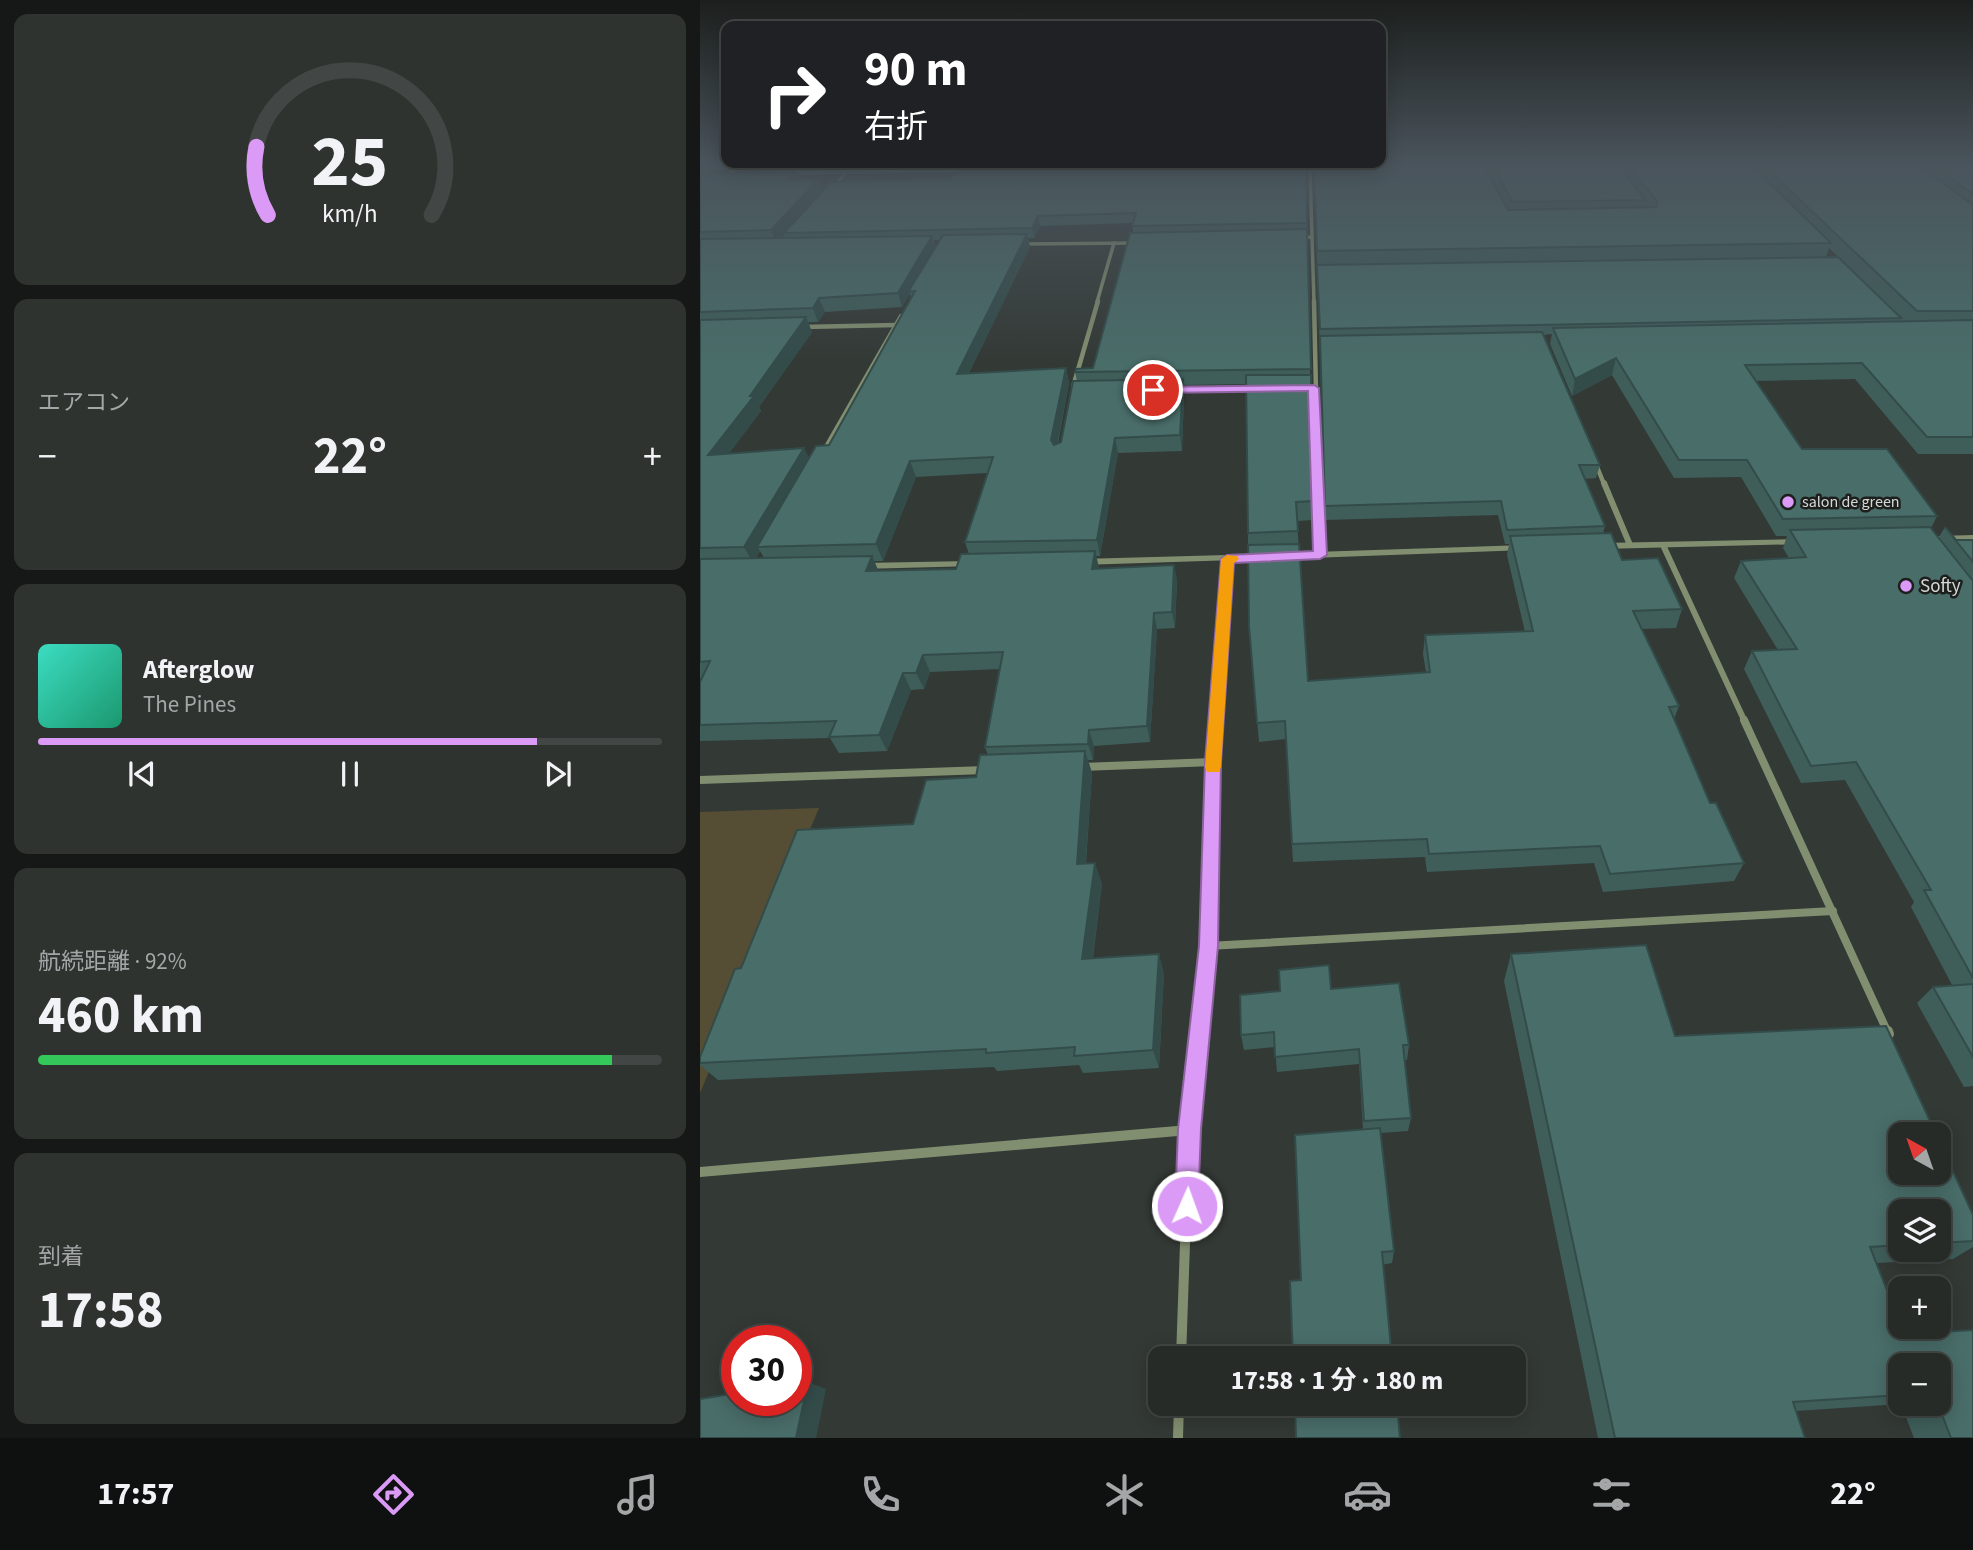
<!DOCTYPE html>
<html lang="ja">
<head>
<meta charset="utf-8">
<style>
  :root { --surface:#262b28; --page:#2e3330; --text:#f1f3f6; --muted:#a4a7a8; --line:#424745; --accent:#da9af6 }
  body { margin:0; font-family:"Source Sans 3","Noto Sans JP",sans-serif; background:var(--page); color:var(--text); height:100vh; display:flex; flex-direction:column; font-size:26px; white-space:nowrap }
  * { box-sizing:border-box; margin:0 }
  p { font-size:23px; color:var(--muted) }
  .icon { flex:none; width:38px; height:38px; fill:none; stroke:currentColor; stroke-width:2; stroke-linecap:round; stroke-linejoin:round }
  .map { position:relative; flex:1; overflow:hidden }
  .sheet { display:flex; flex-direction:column; gap:14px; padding:14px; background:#151816; width:700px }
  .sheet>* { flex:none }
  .banner { position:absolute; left:21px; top:21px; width:665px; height:147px; border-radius:14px; box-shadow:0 4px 18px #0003,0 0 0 2px var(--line); background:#202124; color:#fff; overflow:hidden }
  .needle { width:46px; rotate:320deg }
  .controls { position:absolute; left:1188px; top:1122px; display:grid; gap:14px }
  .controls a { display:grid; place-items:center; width:63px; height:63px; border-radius:14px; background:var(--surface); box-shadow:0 4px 18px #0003,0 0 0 2px var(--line); font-size:35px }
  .speed { position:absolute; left:21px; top:1325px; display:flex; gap:14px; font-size:35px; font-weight:700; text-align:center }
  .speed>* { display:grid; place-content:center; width:91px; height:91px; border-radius:50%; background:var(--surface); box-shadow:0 4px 18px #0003,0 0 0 2px var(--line); line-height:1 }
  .speed .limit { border:10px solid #d22; background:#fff; color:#111 }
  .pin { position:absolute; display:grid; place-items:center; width:60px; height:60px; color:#fff; margin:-30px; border:4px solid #fff; border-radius:50%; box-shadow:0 2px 7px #0007 }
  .me { position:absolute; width:77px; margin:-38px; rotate:2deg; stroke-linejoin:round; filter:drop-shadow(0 0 5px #0008) }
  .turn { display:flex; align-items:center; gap:24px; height:147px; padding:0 28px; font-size:32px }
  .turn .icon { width:91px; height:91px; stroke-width:2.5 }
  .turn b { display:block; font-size:49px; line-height:60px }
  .big { font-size:52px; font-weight:700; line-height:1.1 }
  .sheet .card { flex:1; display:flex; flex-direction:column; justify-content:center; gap:10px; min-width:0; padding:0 24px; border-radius:14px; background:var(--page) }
  .sheet .dial { align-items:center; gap:0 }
  .dial svg { height:182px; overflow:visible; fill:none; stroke:var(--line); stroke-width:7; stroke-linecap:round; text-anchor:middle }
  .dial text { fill:var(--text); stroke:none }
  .song { display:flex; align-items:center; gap:21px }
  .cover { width:84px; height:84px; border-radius:10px; background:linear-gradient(135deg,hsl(170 70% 55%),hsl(160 70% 35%)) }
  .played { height:7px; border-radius:4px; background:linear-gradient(90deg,var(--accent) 80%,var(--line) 80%) }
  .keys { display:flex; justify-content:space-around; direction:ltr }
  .heat { display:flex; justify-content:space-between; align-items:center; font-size:38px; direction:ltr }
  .charge { height:10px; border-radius:5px; background:linear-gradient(90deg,#34c759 92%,var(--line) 0) }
  .trip { position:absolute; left:448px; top:1346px; width:378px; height:70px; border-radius:14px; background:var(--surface); box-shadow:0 4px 18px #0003,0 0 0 2px var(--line); font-weight:700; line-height:70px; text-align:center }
  .dock { display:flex; height:112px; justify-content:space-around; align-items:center; background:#0f1110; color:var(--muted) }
  .dock .icon { width:49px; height:49px }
  .dock .on { color:var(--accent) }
  .dock b { font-size:32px; color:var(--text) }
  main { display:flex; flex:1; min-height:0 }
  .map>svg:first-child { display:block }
  .green { fill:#554e35 }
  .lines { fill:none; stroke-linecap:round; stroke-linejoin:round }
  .minor-far4 { stroke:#828e70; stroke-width:3.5 }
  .minor-far3 { stroke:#828e70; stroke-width:4.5 }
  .minor-far2 { stroke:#828e70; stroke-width:6 }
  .minor-far1 { stroke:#828e70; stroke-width:8 }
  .minor { stroke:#828e70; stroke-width:10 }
  .tertiary { fill:#828e70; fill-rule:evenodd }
  .wall { fill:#3f5e5a; fill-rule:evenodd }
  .shaded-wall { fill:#334c4a }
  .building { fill:#496d69; stroke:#334c4a; stroke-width:2 }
  .route { fill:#da9af6; stroke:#8e64a0; stroke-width:2 }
  .slow { fill:#f59e0b }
  .poi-dot { fill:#da9af6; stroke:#1d1f1d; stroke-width:2.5 }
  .labels { text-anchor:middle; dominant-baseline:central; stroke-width:5; stroke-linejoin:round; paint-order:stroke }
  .far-poi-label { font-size:16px; fill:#d5d8d6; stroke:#1d1f1d; text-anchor:start }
  .poi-label { font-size:19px; fill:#d5d8d6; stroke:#1d1f1d; text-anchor:start }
</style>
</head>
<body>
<main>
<section class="sheet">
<div class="card dial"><svg viewBox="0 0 100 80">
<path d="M14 69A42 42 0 1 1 86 69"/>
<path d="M14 69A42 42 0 0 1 9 39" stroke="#da9af6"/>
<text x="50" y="56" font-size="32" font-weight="700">25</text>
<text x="50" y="72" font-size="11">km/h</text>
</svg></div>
<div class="card"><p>エアコン</p>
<div class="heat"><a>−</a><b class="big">22°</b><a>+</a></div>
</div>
<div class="card">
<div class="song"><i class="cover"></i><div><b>Afterglow</b><p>The Pines</p></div></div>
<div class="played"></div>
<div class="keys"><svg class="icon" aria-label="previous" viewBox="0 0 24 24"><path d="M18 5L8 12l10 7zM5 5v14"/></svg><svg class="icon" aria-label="pause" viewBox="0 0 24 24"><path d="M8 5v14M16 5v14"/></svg><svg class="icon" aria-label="next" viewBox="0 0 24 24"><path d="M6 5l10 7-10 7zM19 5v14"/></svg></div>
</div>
<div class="card"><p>航続距離 · 92%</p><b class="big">460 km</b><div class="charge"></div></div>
<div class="card"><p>到着</p><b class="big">17:58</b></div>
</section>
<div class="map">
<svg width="1273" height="1438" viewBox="0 0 1273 1438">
  <rect width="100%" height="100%" fill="#333935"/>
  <!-- green -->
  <polygon class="green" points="119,808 0,1093 0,812"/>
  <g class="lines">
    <!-- minor-far4 -->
    <g class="minor-far4">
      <polyline points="610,166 612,237"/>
      <polyline points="30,174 43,163"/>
      <polyline points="134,187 146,172"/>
      <polyline points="599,238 612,237 614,302"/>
      <polyline points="323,244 437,243"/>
      <polyline points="397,302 414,243"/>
    </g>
    <!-- minor-far3 -->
    <g class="minor-far3">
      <polyline points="614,301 618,484"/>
      <polyline points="102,327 196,325"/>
      <polyline points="373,387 398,301"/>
      <polyline points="474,390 553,389"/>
      <polyline points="123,452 201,316"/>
      <polyline points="895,462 904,484"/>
    </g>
    <!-- minor-far2 -->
    <g class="minor-far2">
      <polyline points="618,483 620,555"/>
      <polyline points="904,483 930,545"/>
      <polyline points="963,545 1045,722"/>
      <polyline points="516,722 527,559"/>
    </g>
    <!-- minor-far1 -->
    <g class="minor-far1">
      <polyline points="1044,720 1188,1033"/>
      <polyline points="382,767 513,762"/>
      <polyline points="0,780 286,770"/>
      <polyline points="508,946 1133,911"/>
      <polyline points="499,1033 508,946 516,720"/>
    </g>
    <!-- minor -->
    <g class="minor">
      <polyline points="1188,1031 1189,1034"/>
      <polyline points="0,1172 489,1130 499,1031"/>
      <polyline points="481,1358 489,1130"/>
      <polyline points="478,1438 479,1404"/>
    </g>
    <!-- tertiary -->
    <g class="tertiary">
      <polygon points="272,169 274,172 80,175 77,173 80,171"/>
      <polygon points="1273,535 1273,541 1238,542 1233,539 1238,536"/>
      <polygon points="1101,539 1105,540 1105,544 902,549 897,546 902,543"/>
      <polygon points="825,545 829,546 829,550 584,559 579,556 584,553"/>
      <polygon points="562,554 566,555 566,559 381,565 376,562 381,559"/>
      <polygon points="272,561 276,562 276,566 161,569 156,566 161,563"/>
    </g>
  </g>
  <!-- wall -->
  <g class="wall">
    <path d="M0 162 34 163 26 170H12L14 174 96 172 99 180 122 191 250 179 267 165 266 163H606L613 520 597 521 608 681 726 672 723 654 725 635 825 632 807 555 809 544H805L798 515 625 520 614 163 803 200 785 165V162H1273V454H1218L1155 379 1056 381 1102 449 1237 516 1231 528 1239 537 1245 527 1256 540H1273V1086L1264 1087 1217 1003 1233 987 1252 985 1211 907 1214 902 1145 780 1101 783 1044 669 1052 651 1078 650 1034 578 1041 561 1089 558 1083 548 1087 536H1076L1041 477 974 478 912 375 872 396 850 344 852 334 843 335 900 465 896 478 885 479 905 526 903 533 922 560 982 609 976 628 942 629 979 706 974 719 1010 803 1044 863 1034 881 903 892 894 863 727 872 725 857 593 862 586 739 559 742 549 626 546 384 483 385 484 394 482 451 418 453 400 556H396L398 569 474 565 477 581 475 628 457 629 450 742 394 746 393 760H388L392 773 386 863 402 883 393 958 464 973 459 1068 383 1073 379 1065 297 1071 294 1067 18 1080 0 1065V1057L41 968 213 824 276 777 288 755 285 747 300 669 230 672 224 689 211 690 187 751 139 753 130 738 0 741V682L2 678H0ZM433 223V233L393 368 375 372 377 381 361 442 358 444 369 383 366 368 269 373 330 247 328 238H334L340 226ZM234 240H240L236 247ZM1129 248 1195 313 1126 258ZM210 294 211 298 129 445 109 458 29 453 61 411 59 407 112 332 108 322H118L125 312 202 307ZM287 473 265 542 269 554 256 569 178 571 174 561H183L216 477ZM60 551 64 558H56Z"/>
    <path d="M946 945 975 1036 1186 1026 1236 1134H1200V1172H1239V1141L1273 1215V1247L1253 1259 1177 1263 1204 1334 1273 1330V1438H1214L1201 1404 1096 1411 1105 1438H898L804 981 811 954ZM1200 1211H1239V1250H1200ZM1200 1365H1239V1404H1200Z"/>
    <polygon points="631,989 709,1045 707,1060 704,1060 711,1118 708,1131 681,1133 694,1251 692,1263 601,1280 663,1130 659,1064 577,1072 575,1047 544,1050 541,1035"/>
  </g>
  <!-- shaded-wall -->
  <g class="shaded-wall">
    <polygon points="23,162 26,163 34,163 26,170"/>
    <polygon points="11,167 16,179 3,175"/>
    <polygon points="96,172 100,184 88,180"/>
    <polygon points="118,180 123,192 77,243 71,230"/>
    <polygon points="338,216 340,226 334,238 332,228"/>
    <polygon points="327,234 330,247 261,389 257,374"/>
    <polygon points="232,236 236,249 209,292 210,294 202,307 198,293"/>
    <polygon points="119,298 125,312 118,322 113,308"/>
    <polygon points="106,317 112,332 59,407 61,411 17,470 8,455"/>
    <polygon points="916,358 912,375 872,396 875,379"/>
    <polygon points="366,368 369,383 355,456 351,440"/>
    <polygon points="483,379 484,394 482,451 480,435"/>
    <polygon points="415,438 418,453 400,556 397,540"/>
    <polygon points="104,448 112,463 57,547 60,551 53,563 44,547"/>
    <polygon points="210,461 216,477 183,561 176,544"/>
    <polygon points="395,551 399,567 396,585 392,569"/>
    <polygon points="172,556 179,572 166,571"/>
    <polygon points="474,565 477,581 475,628 472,612"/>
    <polygon points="454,613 457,629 450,742 447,726"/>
    <polygon points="223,655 230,672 224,689 216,673"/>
    <polygon points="203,673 211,690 187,751 179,735"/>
    <polygon points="389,730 394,746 393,760 388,744"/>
    <polygon points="385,751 392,773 384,884 377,864"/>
    <polygon points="395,863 402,883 390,978 382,959"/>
    <polygon points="459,954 464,973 459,1068 453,1050"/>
    <polygon points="108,1382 126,1389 116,1438 96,1438"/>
  </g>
  <!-- building -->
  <g class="building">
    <polygon points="782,162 808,210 956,207 957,201 926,162 1048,162 1131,243 617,251 614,163"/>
    <polygon points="792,162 917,162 945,200 812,202"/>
    <polygon points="1060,162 1214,162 1273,205 1273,311 1217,311"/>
    <polygon points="1228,162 1273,162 1273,194"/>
    <polygon points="418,163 606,163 607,223 432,226 436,213 338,216 332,228 84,233 131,182 250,179 259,166"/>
    <polygon points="0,167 11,167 3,175 96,172 88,180 118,180 71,230 0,232"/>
    <polygon points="607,229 611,369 375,372 376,369 393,368 430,233"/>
    <polygon points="327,234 257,374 366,368 351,440 354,445 361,442 373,381 483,379 480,435 415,438 397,540 265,542 293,457 210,461 176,544 57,547 116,446 129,445 215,291 209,292 211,287 243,235"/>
    <polygon points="232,236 198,293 119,298 113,308 0,312 0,239"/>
    <polygon points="1138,257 1201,318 620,329 617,265"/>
    <polygon points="106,317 50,396 54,396 8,455 104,448 44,547 0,548 0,320"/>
    <polygon points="1273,320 1273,437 1227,437 1162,363 1045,365 1102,449 1187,449 1237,516 1083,519 1047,460 979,460 916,358 875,379 853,328"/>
    <polygon points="842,332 900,465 879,465 905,526 807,530 801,501 625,506 620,336"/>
    <polygon points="546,375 611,375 613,501 596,502 598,531 548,533"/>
    <polygon points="1230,527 1273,581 1273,978 1224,890 1231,890 1156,762 1111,766 1052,651 1097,649 1041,561 1106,557 1090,530"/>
    <polygon points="1245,527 1256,540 1273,540 1273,562"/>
    <polygon points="911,533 922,560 958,558 982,609 933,611 979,706 969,707 1010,803 1016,803 1044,863 910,874 900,846 729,854 727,839 592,844 585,721 557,723 549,626 548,545 599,544 608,681 730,672 725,635 833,631 810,536"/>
    <polygon points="395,551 392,569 474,565 472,612 454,613 447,726 389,730 388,744 285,747 303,652 223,655 216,673 203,673 179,735 129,737 136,721 0,725 0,682 10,661 0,662 0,559 172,556 166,571 256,569 261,554"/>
    <polygon points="385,751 377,864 395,863 382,959 459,954 453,1050 374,1056 375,1047 286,1053 286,1049 0,1063 0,1057 35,969 41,968 97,830 213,824 226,780 276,777 280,755"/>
    <polygon points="946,945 975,1036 1186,1026 1236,1134 1200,1134 1200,1172 1239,1172 1239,1141 1273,1215 1273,1241 1239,1243 1239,1211 1200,1211 1200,1245 1170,1247 1204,1334 1273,1330 1273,1438 1251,1438 1238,1404 1239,1404 1239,1365 1200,1365 1200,1395 1093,1402 1105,1438 915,1438 811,954"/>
    <polygon points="629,965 631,989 699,983 709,1045 703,1045 711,1118 664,1121 659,1049 575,1057 574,1032 541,1035 540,995 580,991 579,970"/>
    <polygon points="1273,984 1273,1057 1233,987"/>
    <polygon points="680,1128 694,1251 682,1252 692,1358 593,1358 590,1281 601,1280 595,1135"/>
    <polygon points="108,1382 96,1438 0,1438 0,1399 37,1393 37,1400 96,1400 96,1384"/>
    <polygon points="595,1404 697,1404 700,1438 596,1438"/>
  </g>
  <!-- sky -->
  <linearGradient id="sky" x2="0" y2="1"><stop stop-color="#1c1f1d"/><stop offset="0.45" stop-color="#4a545c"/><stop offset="1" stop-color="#4a545c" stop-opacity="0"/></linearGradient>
  <rect width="1273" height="364" fill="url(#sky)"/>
  <!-- route -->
  <polygon class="route" points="614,385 619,388 627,555 620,559 534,563 521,762 518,946 501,1129 498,1206 495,1214 487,1218 478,1214 475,1206 478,1129 499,946 505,762 521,559 527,555 613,551 608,391 453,393 447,390 453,387"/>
  <!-- slow -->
  <polygon class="slow" points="527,555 537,556 539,559 534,563 521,767 519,772 507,772 505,767 521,559"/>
  <!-- markers -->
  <g class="poi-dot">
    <circle cx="1088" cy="502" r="7"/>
    <circle cx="1206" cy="586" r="7"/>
  </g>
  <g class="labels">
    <!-- far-poi labels -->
    <g class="far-poi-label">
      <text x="1102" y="502">salon de green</text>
    </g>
    <!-- poi labels -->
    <g class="poi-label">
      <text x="1220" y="586">Softy</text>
    </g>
  </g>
</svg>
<div class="controls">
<a><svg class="needle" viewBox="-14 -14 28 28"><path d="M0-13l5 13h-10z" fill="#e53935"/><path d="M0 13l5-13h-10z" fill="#a4a7a8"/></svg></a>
<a><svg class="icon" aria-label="layers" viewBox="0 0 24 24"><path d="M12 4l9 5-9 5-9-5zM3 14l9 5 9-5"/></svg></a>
<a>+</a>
<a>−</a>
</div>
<div class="speed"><div class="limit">30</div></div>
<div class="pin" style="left:453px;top:390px;background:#d93025"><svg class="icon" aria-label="arrive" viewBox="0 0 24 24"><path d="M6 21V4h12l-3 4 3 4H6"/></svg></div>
<svg class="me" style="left:487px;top:1206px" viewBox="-20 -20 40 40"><circle r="17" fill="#da9af6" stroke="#fff" stroke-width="3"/><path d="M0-11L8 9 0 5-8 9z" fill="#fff"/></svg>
<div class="trip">17:58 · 1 分 · 180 m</div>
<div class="banner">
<div class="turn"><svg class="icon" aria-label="right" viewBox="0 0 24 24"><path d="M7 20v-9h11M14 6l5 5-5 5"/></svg><div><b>90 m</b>右折</div></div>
</div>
</div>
</main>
<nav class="dock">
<b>17:57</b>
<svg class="icon on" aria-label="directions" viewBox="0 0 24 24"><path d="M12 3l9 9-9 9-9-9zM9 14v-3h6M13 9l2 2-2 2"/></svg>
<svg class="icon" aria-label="music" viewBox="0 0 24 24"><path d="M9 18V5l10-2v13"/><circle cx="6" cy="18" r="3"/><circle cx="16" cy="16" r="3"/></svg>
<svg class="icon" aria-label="phone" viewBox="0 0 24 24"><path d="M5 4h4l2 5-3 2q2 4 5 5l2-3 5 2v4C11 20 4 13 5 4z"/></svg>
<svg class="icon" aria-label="climate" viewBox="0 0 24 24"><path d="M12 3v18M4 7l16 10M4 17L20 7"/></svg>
<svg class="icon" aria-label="car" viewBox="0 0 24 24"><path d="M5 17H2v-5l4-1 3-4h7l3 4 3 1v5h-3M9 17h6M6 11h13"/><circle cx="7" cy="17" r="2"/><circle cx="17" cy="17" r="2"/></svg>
<svg class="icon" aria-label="filters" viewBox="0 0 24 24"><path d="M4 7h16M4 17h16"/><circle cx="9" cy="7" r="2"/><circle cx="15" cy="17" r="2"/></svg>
<b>22°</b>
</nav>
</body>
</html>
